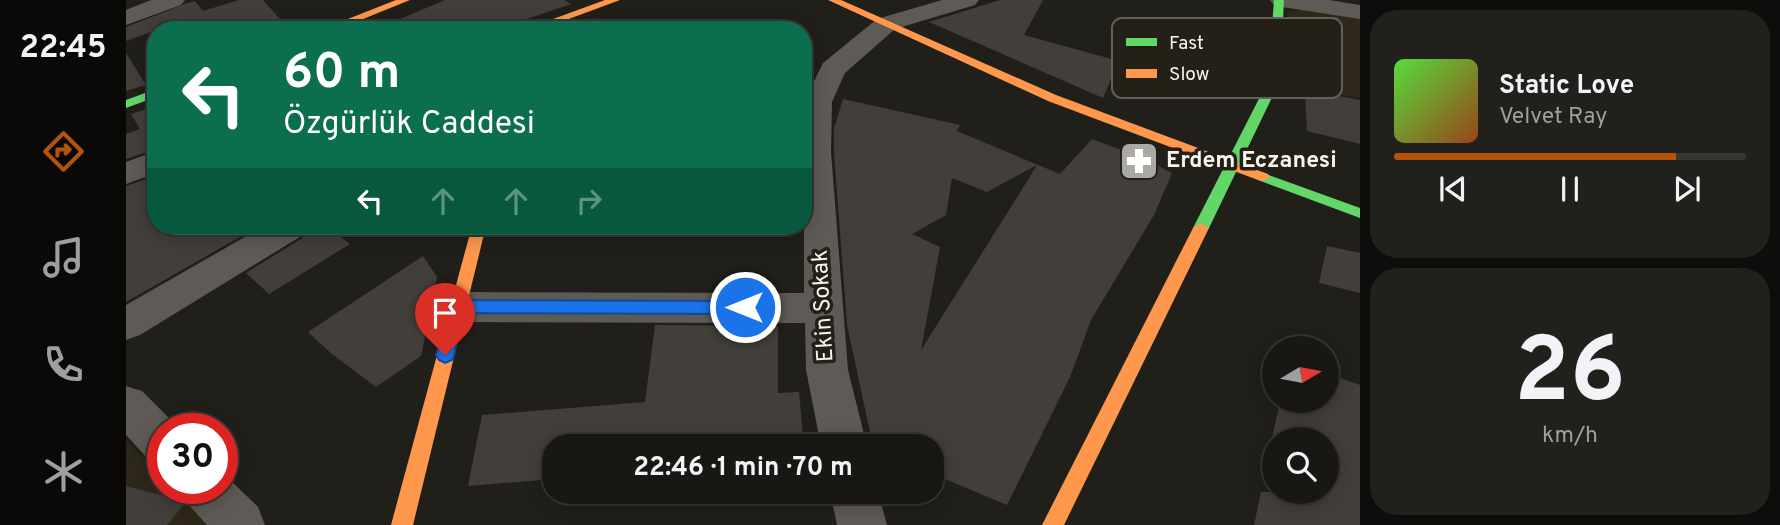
<!DOCTYPE html>
<html lang="en">
<head>
<meta charset="utf-8">
<style>
  :root { --surface:#191714; --page:#22201d; --text:#f1f3f6; --muted:#9f9fa0; --line:#373634; --accent:#b45309 }
  body { margin:0; font-family:Overpass,sans-serif; background:var(--page); color:var(--text); height:100vh; display:flex; flex-direction:column; font-size:26px; white-space:nowrap }
  * { box-sizing:border-box; margin:0 }
  p { font-size:23px; color:var(--muted) }
  .icon { flex:none; width:38px; height:38px; fill:none; stroke:currentColor; stroke-width:2; stroke-linecap:round; stroke-linejoin:round }
  .map { position:relative; flex:1; overflow:hidden }
  .drawer { display:flex; flex-direction:column; gap:10px; padding:10px; background:#0e0d0b; width:420px }
  .drawer>* { flex:none }
  .hud { position:absolute; left:21px; top:21px; width:665px; height:214px; border-radius:28px; box-shadow:0 4px 18px #0003,0 0 0 2px var(--line); background:#0b6e4f; color:#fff; overflow:hidden }
  .needle { width:46px; rotate:80deg }
  .buttons { position:absolute; left:1136px; top:336px; display:grid; gap:14px }
  .buttons a { display:grid; place-items:center; width:77px; height:77px; border-radius:50%; background:var(--surface); box-shadow:0 4px 18px #0003,0 0 0 2px var(--line); font-size:35px }
  .speed { position:absolute; left:21px; top:413px; display:flex; gap:14px; font-size:35px; font-weight:700; text-align:center }
  .speed>* { display:grid; place-content:center; width:91px; height:91px; border-radius:50%; background:var(--surface); box-shadow:0 4px 18px #0003,0 0 0 2px var(--line); line-height:1 }
  .speed .limit { border:10px solid #d22; background:#fff; color:#111 }
  .pin { position:absolute; display:grid; place-items:center; width:60px; height:60px; color:#fff; margin:-72px -30px; border-radius:50% 50% 50% 0; rotate:-45deg; box-shadow:0 0 7px #0007 }
  .pin .icon { rotate:45deg }
  .me { position:absolute; width:77px; margin:-38px; rotate:270deg; stroke-linejoin:round; filter:drop-shadow(0 0 5px #0008) }
  .turn { display:flex; align-items:center; gap:24px; height:147px; padding:0 21px; font-size:32px }
  .turn .icon { width:91px; height:91px; stroke-width:2.5 }
  .turn b { display:block; font-size:49px; line-height:60px }
  .lanes { display:flex; align-items:center; height:66px; padding:0 21px; background:#0003; justify-content:center; gap:35px; direction:ltr }
  .lanes .off { opacity:.35 }
  .drawer .widget { flex:1; display:flex; flex-direction:column; justify-content:center; gap:10px; min-width:0; padding:0 24px; border-radius:28px; background:var(--page) }
  .drawer .dial { align-items:center; gap:0 }
  .dial b { font-size:91px; line-height:1 }
  .song { display:flex; align-items:center; gap:21px }
  .cover { width:84px; height:84px; border-radius:10px; background:linear-gradient(135deg,hsl(110 70% 55%),hsl(20 70% 35%)) }
  .played { height:7px; border-radius:4px; background:linear-gradient(90deg,var(--accent) 80%,var(--line) 80%) }
  .keys { display:flex; justify-content:space-around; direction:ltr }
  .trip { position:absolute; left:416px; top:434px; width:402px; height:70px; border-radius:28px; background:var(--surface); box-shadow:0 4px 18px #0003,0 0 0 2px var(--line); font-weight:700; line-height:70px; text-align:center }
  main { display:flex; flex:1; min-height:0 }
  .tab-bar { display:flex; flex-direction:column; width:126px; justify-content:space-around; align-items:center; background:#0a0908; color:var(--muted) }
  .tab-bar .icon { width:49px; height:49px }
  .tab-bar .selected { color:var(--accent) }
  .tab-bar b { font-size:32px; color:var(--text) }
  .map>svg:first-child { display:block }
  .built { fill:#2d2819 }
  .building { fill:#423e3a; fill-rule:evenodd }
  .lines { fill:none; stroke-linecap:round; stroke-linejoin:round }
  .street { fill:#5e5a56; fill-rule:evenodd }
  .fast { fill:#63d668; fill-rule:evenodd }
  .slow { fill:#ff974d; fill-rule:evenodd }
  .route { fill:#1a73e8; stroke:#114b97; stroke-width:2 }
  .labels { text-anchor:middle; dominant-baseline:central; stroke-width:7; stroke-linejoin:round; paint-order:stroke }
  .poi-label { font-size:23px; font-weight:bold; fill:#f6f4ed; stroke:#242017; text-anchor:start }
  .street-label { font-size:23px; fill:#f6f4ed; stroke:#242017 }
  .key { fill:#242017; stroke:#636057; stroke-width:2 }
  .key-label { font-size:19px; fill:#f6f4ed }
</style>
</head>
<body>
<main>
<nav class="tab-bar">
<b>22:45</b>
<svg class="icon selected" aria-label="directions" viewBox="0 0 24 24"><path d="M12 3l9 9-9 9-9-9zM9 14v-3h6M13 9l2 2-2 2"/></svg>
<svg class="icon" aria-label="music" viewBox="0 0 24 24"><path d="M9 18V5l10-2v13"/><circle cx="6" cy="18" r="3"/><circle cx="16" cy="16" r="3"/></svg>
<svg class="icon" aria-label="phone" viewBox="0 0 24 24"><path d="M5 4h4l2 5-3 2q2 4 5 5l2-3 5 2v4C11 20 4 13 5 4z"/></svg>
<svg class="icon" aria-label="climate" viewBox="0 0 24 24"><path d="M12 3v18M4 7l16 10M4 17L20 7"/></svg>
</nav>
<div class="map">
<svg width="1234" height="525" viewBox="0 0 1234 525">
  <rect width="100%" height="100%" fill="#211f1a"/>
  <!-- built -->
  <g class="built">
    <polygon points="1177,9 1234,17 1234,98 1168,86 1161,11"/>
    <polygon points="0,440 37,478 37,488 47,488 83,525 0,525"/>
  </g>
  <!-- building -->
  <g class="building">
    <polygon points="113,0 137,0 164,30 30,30 0,41 0,27 59,4 69,1 77,11"/>
    <polygon points="319,0 438,0 445,4 392,22 387,30 248,30"/>
    <polygon points="874,0 917,0 898,35 993,61 977,98 803,22"/>
    <polygon points="469,18 488,30 437,30"/>
    <polygon points="0,53 20,85 0,91"/>
    <polygon points="1179,90 1234,100 1234,144 1181,131"/>
    <path d="M717 99 834 125 831 131 934 174 966 139 1020 159 1046 173 1028 215 965 320 944 377 881 505 807 474V446H747L721 325 708 152V128ZM911 165 895 191 795 350 814 247 786 234 820 215 826 178 861 192Z"/>
    <polygon points="30,106 30,149 0,159 0,134 14,129 5,114"/>
    <polygon points="30,176 30,226 133,226 0,302 0,186"/>
    <polygon points="185,226 200,226 224,244 143,294 120,273 178,237"/>
    <polygon points="1201,246 1234,253 1234,293 1193,283"/>
    <polygon points="297,256 311,277 295,356 250,387 206,354 182,332"/>
    <polygon points="529,325 652,326 652,393 673,392 678,446 429,446 429,479 342,486 356,415 519,402"/>
    <polygon points="1200,373 1234,385 1234,525 1128,525 1135,492 1200,492 1200,439 1146,439 1154,401 1200,401"/>
    <polygon points="0,486 58,501 59,503 41,525 0,525"/>
  </g>
  <g class="lines">
    <!-- street -->
    <g class="street">
      <polygon points="25,0 59,0 55,5 0,25 0,10"/>
      <polygon points="816,0 853,0 849,5 769,29 719,73 706,102 705,152 722,370 741,446 695,446 680,370 679,323 332,322 318,318 313,307 318,296 332,292 678,293 678,102 697,63 751,19"/>
      <polygon points="1144,0 1203,0 1234,5 1234,19 1156,7 1148,5"/>
      <polygon points="30,151 30,173 0,184 0,162"/>
      <polygon points="138,226 182,226 177,235 14,335 0,340 0,305"/>
      <polygon points="0,386 16,391 53,428 37,429 37,464 21,458 0,435"/>
      <polygon points="96,472 132,507 139,525 81,525 62,504 55,488 96,488"/>
      <polygon points="704,492 752,492 761,525 711,525"/>
    </g>
    <!-- fast -->
    <g class="fast">
      <polygon points="1148,0 1158,0 1154,81 1083,228 1075,233 1070,232 1067,228 1142,81"/>
      <polygon points="30,89 30,97 0,108 0,100"/>
      <polygon points="1137,173 1234,208 1234,218 1132,180 1130,177"/>
    </g>
    <!-- slow -->
    <g class="slow">
      <polygon points="270,0 284,0 210,30 194,30"/>
      <polygon points="479,0 494,0 413,30 397,30"/>
      <polygon points="702,0 715,0 930,95 1142,174 1144,177 1137,181 1132,180 922,101"/>
      <polygon points="1075,223 1083,228 938,525 916,525 1067,228"/>
      <polygon points="346,226 360,226 287,525 265,525"/>
    </g>
  </g>
  <!-- route -->
  <polygon class="route" points="331,300 619,301 625,303 627,307 625,312 619,314 338,313 328,355 326,360 319,363 313,360 310,355 323,307 325,302"/>
  <!-- icons -->
  <defs>
    <symbol id="pharmacy-square" viewBox="-11 -11 22 22"><rect x="-9" y="-9" width="18" height="18" rx="4" fill="#aba9a3" stroke="#242017"/><path d="M-2-6h4v4h4v4h-4v4h-4v-4h-4v-4h4Z" fill="#fff"/></symbol>
  </defs>
  <g fill-rule="evenodd">
    <use href="#pharmacy-square" x="991" y="139" width="44" height="44"/>
  </g>
  <g class="labels">
    <!-- poi labels -->
    <g class="poi-label">
      <text x="1040" y="161">Erdem Eczanesi</text>
    </g>
    <!-- street labels -->
    <g class="street-label">
      <text transform="translate(698 306) rotate(-93)">Ekin Sokak</text>
    </g>
  </g>
  <!-- legend -->
  <rect x="986" y="18" width="230" height="80" rx="10" class="key"/>
  <rect x="1000" y="38" width="31" height="8" fill="#63d668"/>
  <rect x="1000" y="69" width="31" height="9" fill="#ff974d"/>
  <g class="key-label">
    <text x="1043" y="49">Fast</text>
    <text x="1043" y="80">Slow</text>
  </g>
</svg>
<div class="buttons">
<a><svg class="needle" viewBox="-14 -14 28 28"><path d="M0-13l5 13h-10z" fill="#e53935"/><path d="M0 13l5-13h-10z" fill="#9f9fa0"/></svg></a>
<a><svg class="icon" aria-label="search" viewBox="0 0 24 24"><circle cx="10" cy="10" r="6"/><path d="M15 15l6 6"/></svg></a>
</div>
<div class="speed"><div class="limit">30</div></div>
<div class="pin" style="left:319px;top:355px;background:#d93025"><svg class="icon" aria-label="arrive" viewBox="0 0 24 24"><path d="M6 21V4h12l-3 4 3 4H6"/></svg></div>
<svg class="me" style="left:619px;top:307px" viewBox="-20 -20 40 40"><circle r="17" fill="#1a73e8" stroke="#fff" stroke-width="3"/><path d="M0-11L8 9 0 5-8 9z" fill="#fff"/></svg>
<div class="trip">22:46 · 1 min · 70 m</div>
<div class="hud">
<div class="turn"><svg class="icon" aria-label="left" viewBox="0 0 24 24"><path d="M17 20v-9H6M10 6l-5 5 5 5"/></svg><div><b>60 m</b>Özgürlük Caddesi</div></div>
<div class="lanes"><svg class="icon" aria-label="left" viewBox="0 0 24 24"><path d="M17 20v-9H6M10 6l-5 5 5 5"/></svg><svg class="icon off" aria-label="ahead" viewBox="0 0 24 24"><path d="M12 20V5M6 11l6-6 6 6"/></svg><svg class="icon off" aria-label="ahead" viewBox="0 0 24 24"><path d="M12 20V5M6 11l6-6 6 6"/></svg><svg class="icon off" aria-label="right" viewBox="0 0 24 24"><path d="M7 20v-9h11M14 6l5 5-5 5"/></svg></div>
</div>
</div>
<section class="drawer">
<div class="widget">
<div class="song"><i class="cover"></i><div><b>Static Love</b><p>Velvet Ray</p></div></div>
<div class="played"></div>
<div class="keys"><svg class="icon" aria-label="previous" viewBox="0 0 24 24"><path d="M18 5L8 12l10 7zM5 5v14"/></svg><svg class="icon" aria-label="pause" viewBox="0 0 24 24"><path d="M8 5v14M16 5v14"/></svg><svg class="icon" aria-label="next" viewBox="0 0 24 24"><path d="M6 5l10 7-10 7zM19 5v14"/></svg></div>
</div>
<div class="widget dial"><b>26</b><p>km/h</p></div>
</section>
</main>
</body>
</html>
